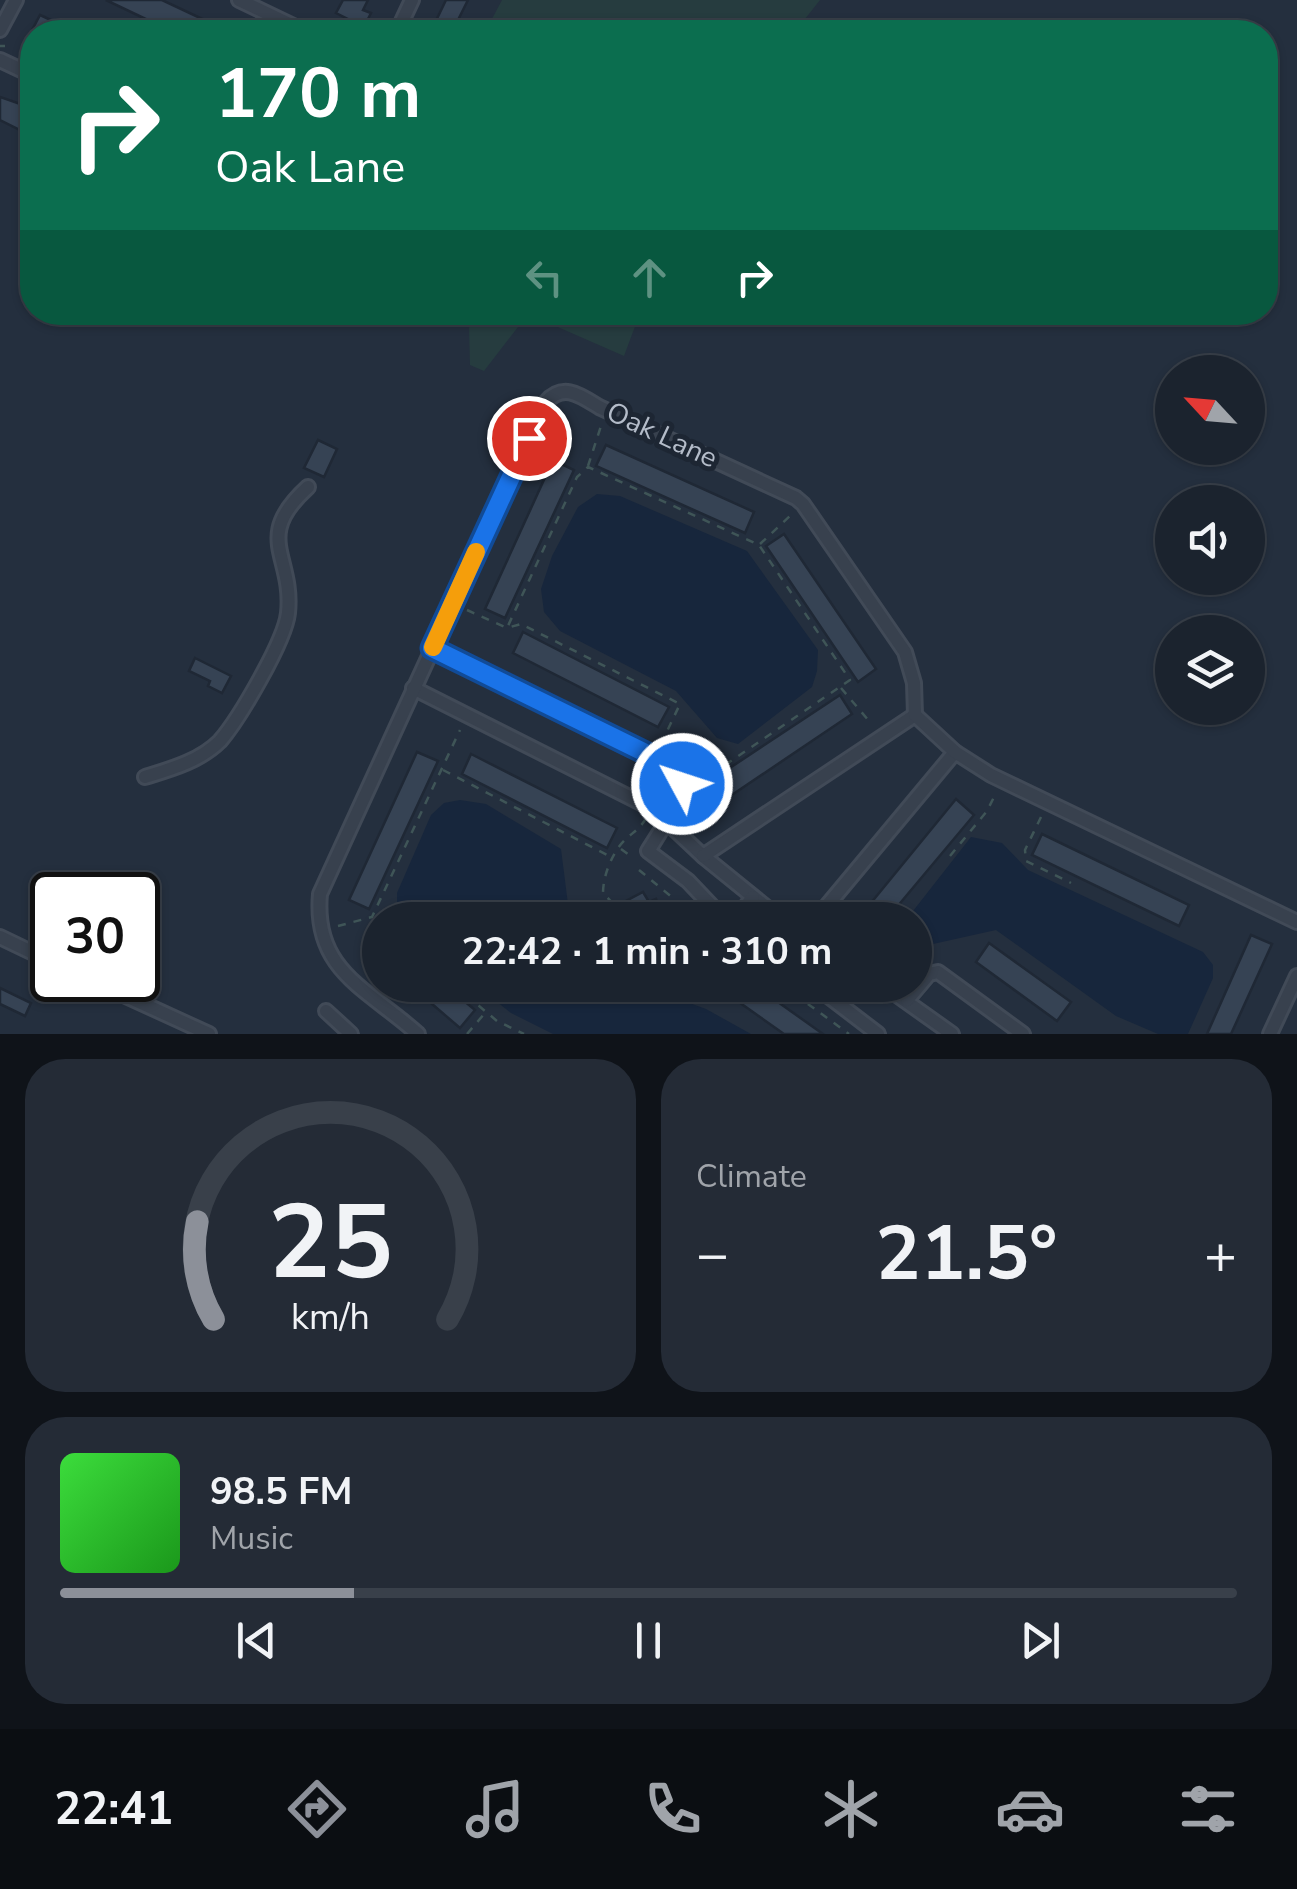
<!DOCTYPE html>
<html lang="en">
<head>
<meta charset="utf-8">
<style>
  :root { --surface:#1b232e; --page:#242b36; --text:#f1f3f6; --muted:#a0a4aa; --line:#39404a; --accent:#8c9099 }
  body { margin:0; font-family:"Nunito Sans",sans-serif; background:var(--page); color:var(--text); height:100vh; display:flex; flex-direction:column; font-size:38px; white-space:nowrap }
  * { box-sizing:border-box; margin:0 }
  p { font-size:32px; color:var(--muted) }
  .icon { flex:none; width:55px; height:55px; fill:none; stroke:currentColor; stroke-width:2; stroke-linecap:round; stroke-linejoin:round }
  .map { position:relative; height:1034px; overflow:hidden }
  .drawer { display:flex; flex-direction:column; gap:25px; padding:25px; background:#0f1319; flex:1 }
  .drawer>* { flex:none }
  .hud { position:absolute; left:20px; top:20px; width:1258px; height:305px; border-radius:40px; box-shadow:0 2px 8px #0004,0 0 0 2px var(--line); background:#0b6e4f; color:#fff; overflow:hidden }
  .needle { width:65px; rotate:296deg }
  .controls { position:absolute; left:1155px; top:355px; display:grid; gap:20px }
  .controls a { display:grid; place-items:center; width:110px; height:110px; border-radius:50%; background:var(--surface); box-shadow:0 2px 8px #0004,0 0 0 2px var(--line); font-size:50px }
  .speed { position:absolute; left:30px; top:872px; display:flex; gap:20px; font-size:50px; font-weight:700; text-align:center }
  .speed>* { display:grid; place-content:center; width:130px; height:130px; border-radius:50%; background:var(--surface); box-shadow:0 2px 8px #0004,0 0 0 2px var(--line); line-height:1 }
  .speed .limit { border:5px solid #111; border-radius:15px; background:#fff; color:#111 }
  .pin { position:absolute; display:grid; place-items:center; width:85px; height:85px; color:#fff; margin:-42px; border:5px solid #fff; border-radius:50%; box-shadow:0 2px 10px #0007 }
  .me { position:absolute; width:110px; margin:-55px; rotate:310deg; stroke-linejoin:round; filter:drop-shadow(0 0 8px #0008) }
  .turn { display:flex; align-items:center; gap:35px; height:210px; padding:0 30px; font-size:45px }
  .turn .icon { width:130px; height:130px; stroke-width:2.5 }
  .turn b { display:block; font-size:70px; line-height:85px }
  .lanes { display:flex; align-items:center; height:95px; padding:0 30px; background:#0003; justify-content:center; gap:50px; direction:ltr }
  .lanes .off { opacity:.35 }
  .big { font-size:75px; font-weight:700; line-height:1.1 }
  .drawer .tile { flex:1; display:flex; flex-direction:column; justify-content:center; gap:15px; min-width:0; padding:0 35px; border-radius:40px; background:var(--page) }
  .drawer .dial { align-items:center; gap:0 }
  .dial svg { height:260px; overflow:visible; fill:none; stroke:var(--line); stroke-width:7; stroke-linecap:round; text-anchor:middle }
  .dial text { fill:var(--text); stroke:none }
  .song { display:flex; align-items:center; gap:30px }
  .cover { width:120px; height:120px; border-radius:15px; background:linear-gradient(135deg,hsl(120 70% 55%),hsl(120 70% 35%)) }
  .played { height:10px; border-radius:5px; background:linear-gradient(90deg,var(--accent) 25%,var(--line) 25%) }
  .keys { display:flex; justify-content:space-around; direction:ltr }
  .heat { display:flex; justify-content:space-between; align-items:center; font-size:55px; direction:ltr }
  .drawer .tiles { flex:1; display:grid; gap:25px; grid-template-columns:1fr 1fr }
  .tile:last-child { grid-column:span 2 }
  .trip { position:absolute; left:362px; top:902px; width:570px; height:100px; border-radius:50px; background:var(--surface); box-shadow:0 2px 8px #0004,0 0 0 2px var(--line); font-weight:700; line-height:100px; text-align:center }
  .dock { display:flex; height:160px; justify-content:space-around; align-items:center; background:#0b0e12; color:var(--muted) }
  .dock .icon { width:70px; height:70px }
  .dock .current { color:var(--accent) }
  .dock b { font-size:45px; color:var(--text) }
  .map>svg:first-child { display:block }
  .green { fill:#263c3f }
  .water { fill:#17263c }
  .building { fill:#364354; stroke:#1f2835; stroke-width:2.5 }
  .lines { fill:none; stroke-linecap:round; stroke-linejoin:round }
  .minor-casing { stroke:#414a57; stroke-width:18 }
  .path { stroke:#3f5557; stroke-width:2.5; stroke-dasharray:8 8; stroke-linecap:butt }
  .minor { stroke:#38414e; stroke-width:12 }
  .route-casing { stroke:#114b97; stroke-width:25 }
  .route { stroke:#1a73e8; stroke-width:18 }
  .slow { stroke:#f59e0b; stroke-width:18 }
  .labels { text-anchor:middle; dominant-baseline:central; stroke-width:10; stroke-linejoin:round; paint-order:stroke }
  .street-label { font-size:28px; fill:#b4bcc9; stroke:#1d2633 }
</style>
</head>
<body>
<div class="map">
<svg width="1297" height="1034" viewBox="0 0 1297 1034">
  <rect width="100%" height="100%" fill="#242f3e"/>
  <!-- green -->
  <g class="green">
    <polygon points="502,0 820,0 805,19 792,19 786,32 485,32"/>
    <polygon points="461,313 640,313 624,356 528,314 484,371 470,365 469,326"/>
  </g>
  <!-- water -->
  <g class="water">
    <polygon points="597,494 620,496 747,551 818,650 817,671 812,687 738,744 717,738 676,691 560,631 544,612 541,589 552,556 578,507"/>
    <polygon points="460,800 486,804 561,849 570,920 401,920 397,911 397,893 431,815 444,803"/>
    <polygon points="971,837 1002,843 1028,870 1203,952 1213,965 1213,978 1188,1034 1158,1034 1116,1016 996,930 915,948 915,920 906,920"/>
    <polygon points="476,985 640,985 706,1009 751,1034 553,1034 511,1013"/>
  </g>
  <!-- building -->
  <g class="building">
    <polygon points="106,0 162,0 230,32 173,32"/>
    <polygon points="343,0 368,0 363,10 371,13 364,27 336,13"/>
    <polygon points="446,0 468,0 452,32 440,32 432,29"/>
    <polygon points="40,15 77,32 31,32"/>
    <polygon points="0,97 29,107 26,113 32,120 26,133 0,120"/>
    <polygon points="318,440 337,449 324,477 304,468"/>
    <polygon points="606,445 754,512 745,533 596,466"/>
    <polygon points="553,460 574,470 505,618 485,609"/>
    <polygon points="784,534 876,669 858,682 766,546"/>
    <polygon points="523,632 669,707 658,727 513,653"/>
    <polygon points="195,658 231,676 222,693 208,686 210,681 189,671"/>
    <polygon points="840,695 852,714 717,805 704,785"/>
    <polygon points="417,752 438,761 369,909 349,900"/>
    <polygon points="471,754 617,828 607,848 462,774"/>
    <polygon points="956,799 974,815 886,920 857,920"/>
    <polygon points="1042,834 1189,905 1179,926 1032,855"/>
    <polygon points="643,892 649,902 656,899 663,920 628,920 625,913 629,911 624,902"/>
    <polygon points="1251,935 1272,944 1231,1034 1207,1034"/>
    <polygon points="989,943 1071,1002 1057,1021 976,962"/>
    <polygon points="410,985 445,985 475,1010 460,1028"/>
    <polygon points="747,985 754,985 823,1034 784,1034 736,1000"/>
    <polygon points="0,988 31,1003 25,1016 0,1004"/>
  </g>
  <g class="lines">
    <defs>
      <g id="minor">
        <polyline points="239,0 306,32"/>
        <polyline points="0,30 16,0"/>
        <polyline points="397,32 412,0"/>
        <polyline points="0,60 32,75"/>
        <path d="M432 648 678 772C687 793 660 832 648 851L688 881 725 920"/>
        <polyline points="413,688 653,809 703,856 782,920"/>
        <path d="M145 777C171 769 200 761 220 741 239 719 285 641 288 613 294 555 252 538 308 487"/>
        <polyline points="703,856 915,715"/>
        <polyline points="735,920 753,897"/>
        <polyline points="815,920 955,752"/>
        <polyline points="0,937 52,962"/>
        <polyline points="91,980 209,1034"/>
        <polyline points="814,985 878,1034"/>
        <polyline points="883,985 952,1034"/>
        <polyline points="907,1000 929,974 938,972 1023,1034"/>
        <polyline points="326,1011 351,1034"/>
        <path d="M418 1034C368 989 313 971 320 894L545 403C563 382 580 395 599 407L796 498 803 504 905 652 914 683 915 715 955 752 991 775 1297 922"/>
        <polyline points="1270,1034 1297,976"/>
      </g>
    </defs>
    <!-- minor casing -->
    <use href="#minor" class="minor-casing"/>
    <!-- path -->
    <g class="path">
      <polyline points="0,46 5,46"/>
      <polyline points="588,466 601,426"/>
      <polyline points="760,544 790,516"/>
      <polyline points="467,610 507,628"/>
      <polyline points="841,688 869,721"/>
      <polyline points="661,744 680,704 521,624 507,628 577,477 588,467 759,545 850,680 706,778 676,752 674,756"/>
      <polyline points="443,770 613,858"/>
      <polyline points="656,796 664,776"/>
      <polyline points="1041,817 1025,850 1026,861 1071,883"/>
      <polyline points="621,849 632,857"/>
      <polyline points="950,856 987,811 995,795"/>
      <polyline points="639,870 673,898 680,914 677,920"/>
      <path d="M619 917 620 911 603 893C603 875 613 850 627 838 635 831 639 829 645 820"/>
      <polyline points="679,920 694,907 707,920"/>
      <polyline points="338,926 372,917 460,730"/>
      <polyline points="454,985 497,1021 524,1034"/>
      <polyline points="782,985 849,1034"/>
      <polyline points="467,1034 485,1013"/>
    </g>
    <!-- minor -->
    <use href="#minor" class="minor"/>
  </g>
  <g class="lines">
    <defs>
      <polyline id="route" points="529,438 432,648 672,766 681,776 682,784"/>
    </defs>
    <!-- route casing -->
    <use href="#route" class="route-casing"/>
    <!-- route -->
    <use href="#route" class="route"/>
    <!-- slow -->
    <polyline class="slow" points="433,647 476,552"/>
  </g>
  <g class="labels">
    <!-- street labels -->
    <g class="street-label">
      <text transform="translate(662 435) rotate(25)">Oak Lane</text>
    </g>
  </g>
</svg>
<div class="controls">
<a><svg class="needle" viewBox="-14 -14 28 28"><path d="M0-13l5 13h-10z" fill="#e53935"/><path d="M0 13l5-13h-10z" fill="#a0a4aa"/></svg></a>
<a><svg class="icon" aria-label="sound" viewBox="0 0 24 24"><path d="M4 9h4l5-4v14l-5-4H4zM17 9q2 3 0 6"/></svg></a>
<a><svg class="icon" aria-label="layers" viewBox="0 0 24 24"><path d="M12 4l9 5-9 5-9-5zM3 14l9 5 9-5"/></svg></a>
</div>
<div class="speed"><div class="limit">30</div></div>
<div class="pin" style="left:529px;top:438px;background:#d93025"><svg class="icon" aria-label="arrive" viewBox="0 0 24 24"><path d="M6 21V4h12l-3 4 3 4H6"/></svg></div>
<svg class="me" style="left:682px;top:784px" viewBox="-20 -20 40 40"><circle r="17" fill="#1a73e8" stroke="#fff" stroke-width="3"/><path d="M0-11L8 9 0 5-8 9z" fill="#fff"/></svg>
<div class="trip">22:42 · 1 min · 310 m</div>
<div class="hud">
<div class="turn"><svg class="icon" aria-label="right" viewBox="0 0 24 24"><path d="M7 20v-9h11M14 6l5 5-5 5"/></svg><div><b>170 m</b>Oak Lane</div></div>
<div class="lanes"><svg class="icon off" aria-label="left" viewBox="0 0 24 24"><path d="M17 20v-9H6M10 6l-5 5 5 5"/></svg><svg class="icon off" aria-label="ahead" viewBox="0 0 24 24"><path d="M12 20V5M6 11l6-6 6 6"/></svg><svg class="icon" aria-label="right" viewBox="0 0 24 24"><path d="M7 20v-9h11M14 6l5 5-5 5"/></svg></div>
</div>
</div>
<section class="drawer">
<div class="tiles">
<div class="tile dial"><svg viewBox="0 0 100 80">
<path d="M14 69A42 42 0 1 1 86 69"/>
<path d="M14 69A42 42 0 0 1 9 39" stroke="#8c9099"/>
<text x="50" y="56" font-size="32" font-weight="700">25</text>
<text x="50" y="72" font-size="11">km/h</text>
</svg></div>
<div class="tile"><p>Climate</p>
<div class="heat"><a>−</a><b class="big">21.5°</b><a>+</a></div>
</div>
<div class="tile">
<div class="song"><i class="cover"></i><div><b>98.5 FM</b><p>Music</p></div></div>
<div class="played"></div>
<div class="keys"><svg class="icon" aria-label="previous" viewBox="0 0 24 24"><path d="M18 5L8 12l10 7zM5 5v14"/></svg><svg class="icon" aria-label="pause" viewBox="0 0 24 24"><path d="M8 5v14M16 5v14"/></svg><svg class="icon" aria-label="next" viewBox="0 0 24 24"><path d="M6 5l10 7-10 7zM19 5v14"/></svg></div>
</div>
</div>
</section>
<nav class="dock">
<b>22:41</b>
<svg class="icon current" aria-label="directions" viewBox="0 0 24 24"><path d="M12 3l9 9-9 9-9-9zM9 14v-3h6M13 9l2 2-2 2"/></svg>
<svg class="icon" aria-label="music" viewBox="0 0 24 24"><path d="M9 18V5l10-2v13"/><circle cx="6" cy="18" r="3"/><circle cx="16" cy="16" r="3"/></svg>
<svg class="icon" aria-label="phone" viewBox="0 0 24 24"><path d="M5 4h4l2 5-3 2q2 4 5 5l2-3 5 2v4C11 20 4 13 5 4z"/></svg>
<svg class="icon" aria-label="climate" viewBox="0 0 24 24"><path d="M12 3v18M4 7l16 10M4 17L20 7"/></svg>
<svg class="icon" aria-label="car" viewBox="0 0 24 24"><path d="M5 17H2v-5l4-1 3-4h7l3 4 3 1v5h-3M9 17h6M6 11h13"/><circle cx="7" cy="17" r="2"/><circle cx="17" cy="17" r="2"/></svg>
<svg class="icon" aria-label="filters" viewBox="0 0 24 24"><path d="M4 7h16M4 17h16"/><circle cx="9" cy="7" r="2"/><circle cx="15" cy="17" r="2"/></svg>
</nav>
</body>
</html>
